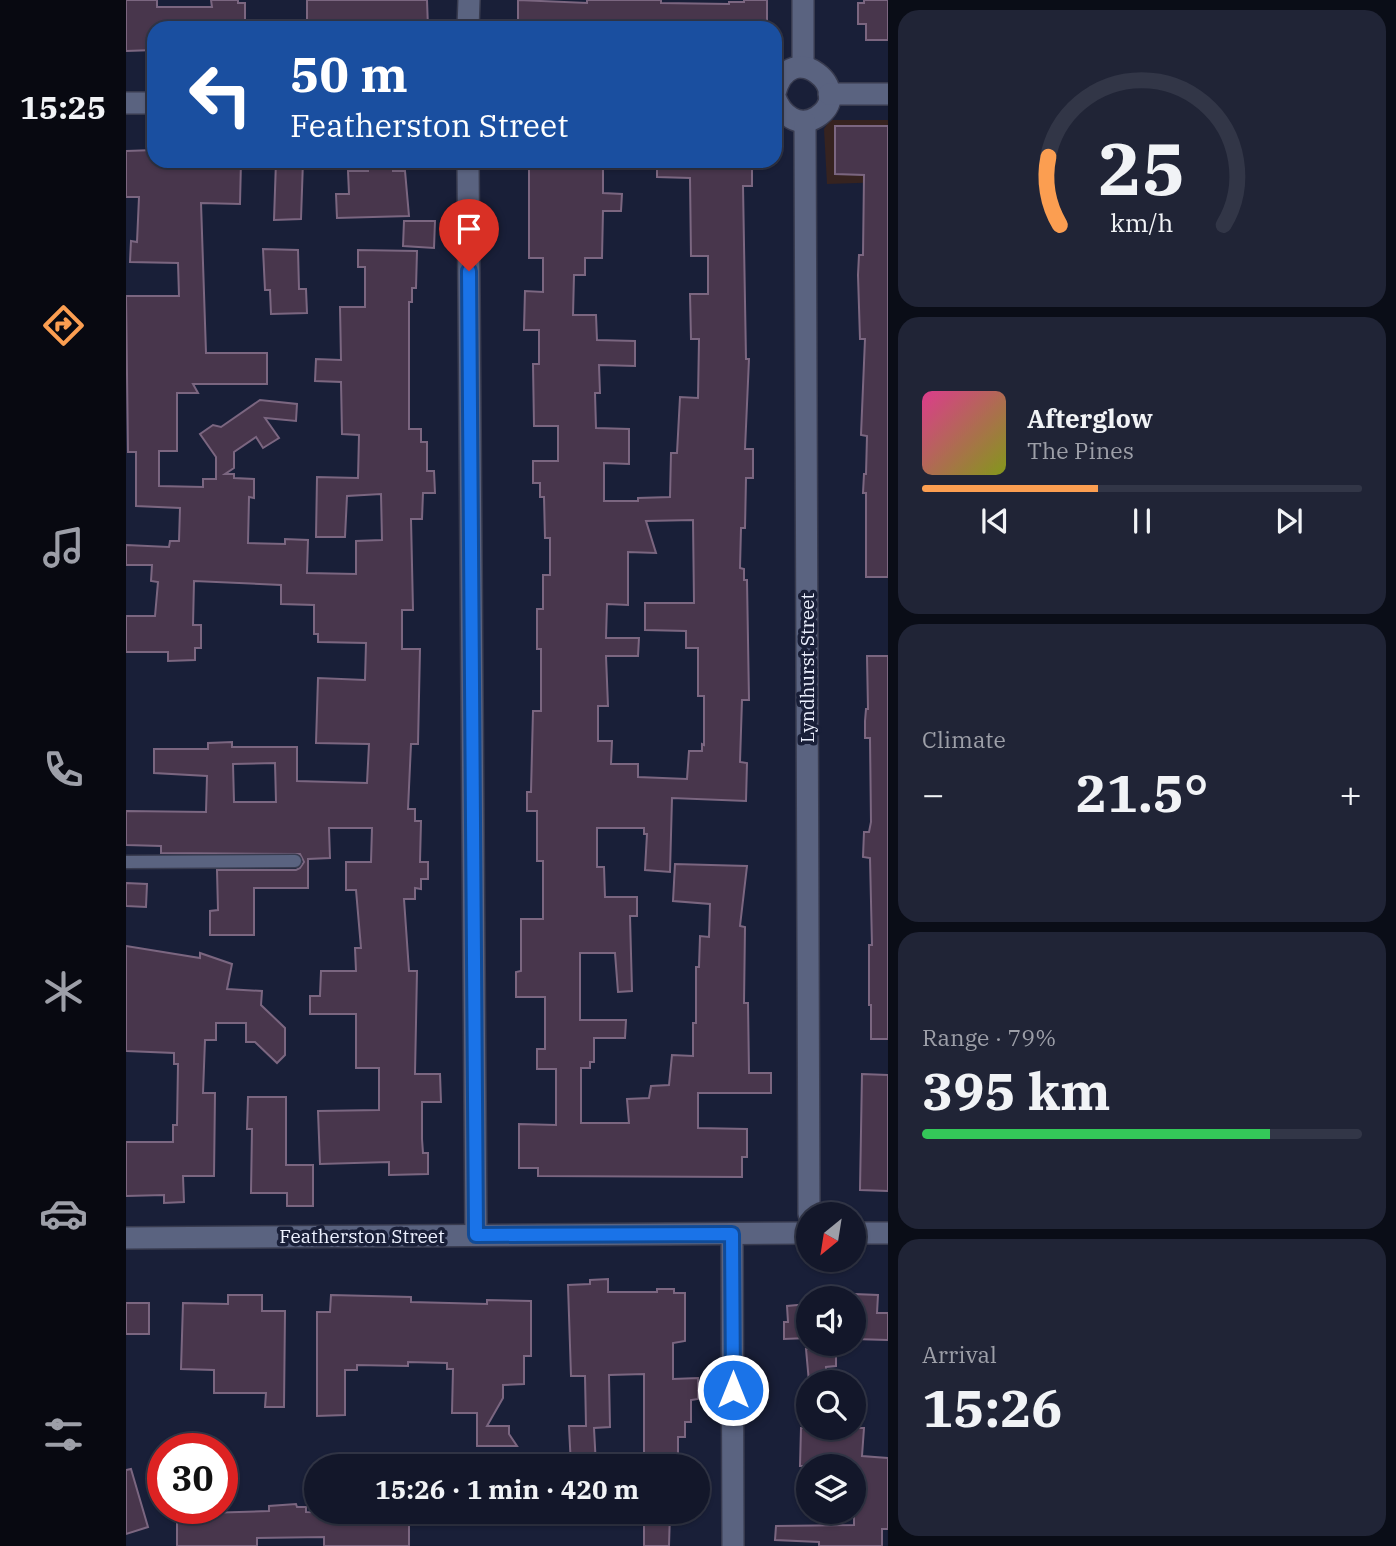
<!DOCTYPE html>
<html lang="en">
<head>
<meta charset="utf-8">
<style>
  :root { --surface:#13172a; --page:#202436; --text:#f1f3f6; --muted:#9d9fa8; --line:#323647; --accent:#fb9e51 }
  body { margin:0; font-family:"IBM Plex Serif",serif; background:var(--page); color:var(--text); height:100vh; display:flex; flex-direction:column; font-size:26px; white-space:nowrap }
  * { box-sizing:border-box; margin:0 }
  p { font-size:23px; color:var(--muted) }
  .icon { flex:none; width:38px; height:38px; fill:none; stroke:currentColor; stroke-width:2; stroke-linecap:round; stroke-linejoin:round }
  .map { position:relative; flex:1; overflow:hidden }
  .sheet { display:flex; flex-direction:column; gap:10px; padding:10px; background:#0a0d17; width:508px }
  .sheet>* { flex:none }
  .banner { position:absolute; left:21px; top:21px; width:635px; height:147px; border-radius:21px; box-shadow:0 2px 5px #0004,0 0 0 2px var(--line); background:#1a4fa0; color:#fff; overflow:hidden }
  .needle { width:46px; rotate:210deg }
  .buttons { position:absolute; left:670px; top:1202px; display:grid; gap:14px }
  .buttons a { display:grid; place-items:center; width:70px; height:70px; border-radius:50%; background:var(--surface); box-shadow:0 2px 5px #0004,0 0 0 2px var(--line); font-size:35px }
  .speed { position:absolute; left:21px; top:1433px; display:flex; gap:14px; font-size:35px; font-weight:700; text-align:center }
  .speed>* { display:grid; place-content:center; width:91px; height:91px; border-radius:50%; background:var(--surface); box-shadow:0 2px 5px #0004,0 0 0 2px var(--line); line-height:1 }
  .speed .limit { border:10px solid #d22; background:#fff; color:#111 }
  .pin { position:absolute; display:grid; place-items:center; width:60px; height:60px; color:#fff; margin:-72px -30px; border-radius:50% 50% 50% 0; rotate:-45deg; box-shadow:0 0 7px #0007 }
  .pin .icon { rotate:45deg }
  .me { position:absolute; width:77px; margin:-38px; rotate:0deg; stroke-linejoin:round; filter:drop-shadow(0 0 5px #0008) }
  .turn { display:flex; align-items:center; gap:24px; height:147px; padding:0 28px; font-size:32px }
  .turn .icon { width:91px; height:91px; stroke-width:2.5 }
  .turn b { display:block; font-size:49px; line-height:60px }
  .big { font-size:52px; font-weight:700; line-height:1.1 }
  .sheet .card { flex:1; display:flex; flex-direction:column; justify-content:center; gap:10px; min-width:0; padding:0 24px; border-radius:21px; background:var(--page) }
  .sheet .dial { align-items:center; gap:0 }
  .dial svg { height:182px; overflow:visible; fill:none; stroke:var(--line); stroke-width:7; stroke-linecap:round; text-anchor:middle }
  .dial text { fill:var(--text); stroke:none }
  .song { display:flex; align-items:center; gap:21px }
  .cover { width:84px; height:84px; border-radius:10px; background:linear-gradient(135deg,hsl(330 70% 55%),hsl(70 70% 35%)) }
  .played { height:7px; border-radius:4px; background:linear-gradient(90deg,var(--accent) 40%,var(--line) 40%) }
  .keys { display:flex; justify-content:space-around; direction:ltr }
  .heat { display:flex; justify-content:space-between; align-items:center; font-size:38px; direction:ltr }
  .charge { height:10px; border-radius:5px; background:linear-gradient(90deg,#34c759 79%,var(--line) 0) }
  .trip { position:absolute; left:178px; top:1454px; width:406px; height:70px; border-radius:35px; background:var(--surface); box-shadow:0 2px 5px #0004,0 0 0 2px var(--line); font-weight:700; line-height:70px; text-align:center }
  main { display:flex; flex:1; min-height:0 }
  .dock { display:flex; flex-direction:column; width:126px; justify-content:space-around; align-items:center; background:#080911; color:var(--muted) }
  .dock .icon { width:49px; height:49px }
  .dock .active { color:var(--accent) }
  .dock b { font-size:32px; color:var(--text) }
  .map>svg:first-child { display:block }
  .commercial { fill:#362320 }
  .building { fill:#48364c; stroke:#7b6680; stroke-width:2; fill-rule:evenodd }
  .lines { fill:none; stroke-linecap:round; stroke-linejoin:round }
  .service-casing { stroke:#383b4f; stroke-width:15 }
  .minor-casing { stroke:#383b4f; stroke-width:24 }
  .secondary-casing { stroke:#383b4f; stroke-width:24 }
  .service { stroke:#5a6380; stroke-width:12 }
  .minor { stroke:#5a6380; stroke-width:21 }
  .secondary { stroke:#5a6380; stroke-width:21 }
  .route-casing { stroke:#114b97; stroke-width:18 }
  .route { stroke:#1a73e8; stroke-width:12 }
  .labels { text-anchor:middle; dominant-baseline:central; stroke-width:7; stroke-linejoin:round; paint-order:stroke }
  .street-label { font-size:19px; fill:#ecf0fe; stroke:#191f38 }
</style>
</head>
<body>
<main>
<nav class="dock">
<b>15:25</b>
<svg class="icon active" aria-label="directions" viewBox="0 0 24 24"><path d="M12 3l9 9-9 9-9-9zM9 14v-3h6M13 9l2 2-2 2"/></svg>
<svg class="icon" aria-label="music" viewBox="0 0 24 24"><path d="M9 18V5l10-2v13"/><circle cx="6" cy="18" r="3"/><circle cx="16" cy="16" r="3"/></svg>
<svg class="icon" aria-label="phone" viewBox="0 0 24 24"><path d="M5 4h4l2 5-3 2q2 4 5 5l2-3 5 2v4C11 20 4 13 5 4z"/></svg>
<svg class="icon" aria-label="climate" viewBox="0 0 24 24"><path d="M12 3v18M4 7l16 10M4 17L20 7"/></svg>
<svg class="icon" aria-label="car" viewBox="0 0 24 24"><path d="M5 17H2v-5l4-1 3-4h7l3 4 3 1v5h-3M9 17h6M6 11h13"/><circle cx="7" cy="17" r="2"/><circle cx="17" cy="17" r="2"/></svg>
<svg class="icon" aria-label="filters" viewBox="0 0 24 24"><path d="M4 7h16M4 17h16"/><circle cx="9" cy="7" r="2"/><circle cx="15" cy="17" r="2"/></svg>
</nav>
<div class="map">
<svg width="763" height="1546" viewBox="0 0 763 1546">
  <rect width="100%" height="100%" fill="#191f38"/>
  <!-- commercial -->
  <polygon class="commercial" points="704,120 762,120 762,182 701,184 698,129"/>
  <!-- building -->
  <g class="building">
    <polygon points="0,0 31,0 31,7 86,7 85,0 112,0 112,3 119,3 119,28 28,28 28,50 0,51"/>
    <polygon points="181,0 301,0 302,28 181,28"/>
    <polygon points="392,0 461,3 461,0 535,0 535,3 603,4 603,2 618,2 618,0 641,0 641,28 392,28"/>
    <polygon points="738,0 762,0 762,40 740,40 740,24 732,24 732,3 738,3"/>
    <polygon points="709,126 762,126 762,577 740,577 740,493 737,493 738,474 740,474 741,436 735,435 739,339 734,339 732,275 733,255 737,255 738,175 709,174"/>
    <path d="M28 150V161H46V163L96 165V161H115L114 204 75 203 80 353H141V384H67L72 393H51V451H33V486L77 487V479H90V457L74 434 87 425 95 427 134 400 171 404 170 421 139 418 153 438 137 448 130 437 108 452V468L99 474H108V478L128 479V498L123 497 122 543 159 544V539L182 540 181 573 230 574V541L256 540 255 494 221 496 219 537H190L191 477 232 478 233 435 216 434 215 382 189 381 190 359 215 360 214 307H239V267H232V250L291 251 290 288H286V302H283V429H295V442H301V471H308L309 493H297L296 519H285L287 610H276V649H294L292 744H285L282 809H289V821H295L294 862H302V879H295V889L289 888V899H278L283 971H291L289 1074H314L315 1102H296V1139L297 1153H302V1174L263 1175V1162L194 1164 192 1111 253 1110V1068H230V1014H184V996H194L195 971H230L229 948H235L230 890H220V862H245L246 828H203L204 858 182 859V888H128V935H84V911L92 910 91 870H170L174 868 178 862 174 854 35 853V846L0 845V811L80 812 81 776 28 773V749H82V743L106 742V747H171V781L241 783 243 744 190 743 192 678 239 680 240 643 192 642V634H188V605L155 604V585L68 581 67 625H75V648H69V660L42 661V652H0V616H29L32 582 25 581 26 565H0V545L43 547 44 541H53L54 508 10 506V452H2L0 296H53L52 263 4 262 5 241 11 242 13 197H0V151ZM149 763 150 802H108L107 764Z"/>
    <polygon points="150,161 177,161 175,219 148,220"/>
    <path d="M403 161H452V166L477 169V193L496 194 495 211H477L476 258H459V275H448L447 315H470L471 340 509 341V366L473 365 474 393H469L470 428 503 429V464L478 463V501H512V498L544 497 545 453H551L554 397 572 398 573 339H565L564 294H582V256H565L564 178 531 177V161H626V186H617L620 359H623L619 449H627V478H620L619 528H615L614 568 618 569V580H621L623 700H616L614 762 621 763 620 801 546 798 544 872 519 870 521 834H518V828H471V867H478L479 897H511V916H504L506 991 492 992 489 953H454V1020H500L499 1038H468V1062H464V1068H455V1123H503L501 1099 523 1098 525 1086 543 1085 546 1055 567 1056V1023H570V967H573L574 936 583 937 584 904 547 901 549 864 621 866 614 926 619 927 618 1003H622L623 1073H645V1093H572V1128L621 1129V1157H616V1177L412 1176V1168H393V1124L430 1125V1069H411V1049H419V997H390V972L395 971V919H417V861H411V811H401V792H405L407 711H415V649H411V609H417V575H424V538H419L418 497H414V483H407V461H432V426H408L407 364H413V330H398L399 291 417 292V258H403ZM567 520 568 603H519V630L560 631V648H572V696H578V745L576 744V751H563L561 779 512 777V764H485L486 741H472V706H482L480 656H512L513 638H480L481 604 502 605V552L530 553 520 521Z"/>
    <polygon points="267,166 267,171 279,171 283,216 211,218 210,194 223,194 222,171 242,171 242,167"/>
    <polygon points="278,221 309,221 308,248 277,246"/>
    <polygon points="137,249 172,250 173,289 180,289 181,313 145,314 144,290 139,290"/>
    <polygon points="741,656 762,656 762,1039 745,1039 745,1005 743,1005 743,945 746,945 744,858 737,857 738,832 743,832 745,822 744,738 739,738 739,721 740,709 742,709"/>
    <polygon points="0,883 21,884 20,907 0,906"/>
    <polygon points="0,946 74,958 74,953 106,964 101,989 136,991 135,1005 159,1028 159,1055 151,1063 129,1042 120,1042 120,1023 90,1023 90,1040 79,1040 77,1093 89,1093 88,1176 57,1176 58,1202 38,1203 38,1195 0,1196 0,1142 47,1142 47,1125 51,1125 52,1064 48,1064 48,1053 0,1051"/>
    <polygon points="736,1074 762,1075 762,1191 734,1190"/>
    <polygon points="122,1097 160,1097 160,1165 187,1165 187,1206 161,1206 161,1193 125,1193 126,1129 121,1129"/>
    <polygon points="482,1279 482,1292 531,1292 531,1289 548,1289 548,1293 559,1293 559,1341 547,1343 547,1379 572,1378 572,1399 565,1400 565,1422 559,1422 559,1437 552,1437 552,1455 518,1455 518,1374 483,1375 484,1427 468,1428 470,1466 445,1466 443,1426 460,1426 459,1376 445,1376 442,1285 464,1284 464,1280"/>
    <polygon points="728,1294 752,1295 751,1313 762,1313 762,1340 728,1339"/>
    <polygon points="102,1295 136,1295 136,1311 159,1311 158,1407 139,1407 140,1393 88,1393 88,1370 55,1369 57,1303 102,1304"/>
    <polygon points="205,1295 285,1297 285,1302 361,1304 361,1300 405,1301 405,1356 398,1356 398,1384 377,1385 377,1398 361,1426 383,1426 383,1434 391,1446 351,1446 351,1413 326,1413 327,1369 321,1369 321,1363 282,1362 282,1366 231,1365 231,1370 219,1370 219,1415 191,1416 191,1312 204,1312"/>
    <rect x="0" y="1303" width="23" height="31"/>
    <polygon points="682,1304 682,1338 658,1339 658,1322 662,1322 661,1306"/>
    <polygon points="710,1348 710,1366 700,1367 700,1382 683,1382 680,1349"/>
    <polygon points="675,1428 738,1428 736,1456 762,1458 762,1529 756,1529 756,1546 693,1546 693,1542 649,1540 650,1526 728,1525 728,1466 674,1466"/>
    <polygon points="5,1469 22,1527 0,1534 0,1470"/>
    <polygon points="170,1504 171,1507 180,1507 180,1512 283,1515 283,1546 198,1546 198,1537 131,1538 131,1546 51,1546 51,1508 79,1508 79,1513 143,1511 143,1506"/>
    <polygon points="518,1512 544,1512 543,1546 518,1546"/>
  </g>
  <g class="lines">
    <defs>
      <polyline id="service" points="0,862 169,861"/>
      <g id="minor">
        <polyline points="677,0 677,67"/>
        <polyline points="342,28 343,0"/>
        <path d="M649 93C664 34 732 91 691 117 672 129 655 114 649 97"/>
        <polyline points="703,94 763,94"/>
        <polyline points="0,103 28,103"/>
        <polyline points="679,122 683,1214"/>
        <polyline points="342,161 350,1235"/>
        <polyline points="606,1234 607,1546"/>
      </g>
      <g id="secondary">
        <polyline points="728,1233 763,1233"/>
        <polyline points="0,1238 682,1233"/>
      </g>
    </defs>
    <!-- service casing -->
    <use href="#service" class="service-casing"/>
    <!-- minor casing -->
    <use href="#minor" class="minor-casing"/>
    <!-- secondary casing -->
    <use href="#secondary" class="secondary-casing"/>
    <!-- service -->
    <use href="#service" class="service"/>
    <!-- minor -->
    <use href="#minor" class="minor"/>
    <!-- secondary -->
    <use href="#secondary" class="secondary"/>
  </g>
  <g class="lines">
    <defs>
      <polyline id="route" points="343,271 350,1235 606,1234 607,1390"/>
    </defs>
    <!-- route casing -->
    <use href="#route" class="route-casing"/>
    <!-- route -->
    <use href="#route" class="route"/>
  </g>
  <g class="labels">
    <!-- street labels -->
    <g class="street-label">
      <text transform="translate(681 668) rotate(-90)">Lyndhurst Street</text>
      <text x="236" y="1236">Featherston Street</text>
    </g>
  </g>
</svg>
<div class="buttons">
<a><svg class="needle" viewBox="-14 -14 28 28"><path d="M0-13l5 13h-10z" fill="#e53935"/><path d="M0 13l5-13h-10z" fill="#9d9fa8"/></svg></a>
<a><svg class="icon" aria-label="sound" viewBox="0 0 24 24"><path d="M4 9h4l5-4v14l-5-4H4zM17 9q2 3 0 6"/></svg></a>
<a><svg class="icon" aria-label="search" viewBox="0 0 24 24"><circle cx="10" cy="10" r="6"/><path d="M15 15l6 6"/></svg></a>
<a><svg class="icon" aria-label="layers" viewBox="0 0 24 24"><path d="M12 4l9 5-9 5-9-5zM3 14l9 5 9-5"/></svg></a>
</div>
<div class="speed"><div class="limit">30</div></div>
<div class="pin" style="left:343px;top:271px;background:#d93025"><svg class="icon" aria-label="arrive" viewBox="0 0 24 24"><path d="M6 21V4h12l-3 4 3 4H6"/></svg></div>
<svg class="me" style="left:607px;top:1390px" viewBox="-20 -20 40 40"><circle r="17" fill="#1a73e8" stroke="#fff" stroke-width="3"/><path d="M0-11L8 9 0 5-8 9z" fill="#fff"/></svg>
<div class="trip">15:26 · 1 min · 420 m</div>
<div class="banner">
<div class="turn"><svg class="icon" aria-label="left" viewBox="0 0 24 24"><path d="M17 20v-9H6M10 6l-5 5 5 5"/></svg><div><b>50 m</b>Featherston Street</div></div>
</div>
</div>
<section class="sheet">
<div class="card dial"><svg viewBox="0 0 100 80">
<path d="M14 69A42 42 0 1 1 86 69"/>
<path d="M14 69A42 42 0 0 1 9 39" stroke="#fb9e51"/>
<text x="50" y="56" font-size="32" font-weight="700">25</text>
<text x="50" y="72" font-size="11">km/h</text>
</svg></div>
<div class="card">
<div class="song"><i class="cover"></i><div><b>Afterglow</b><p>The Pines</p></div></div>
<div class="played"></div>
<div class="keys"><svg class="icon" aria-label="previous" viewBox="0 0 24 24"><path d="M18 5L8 12l10 7zM5 5v14"/></svg><svg class="icon" aria-label="pause" viewBox="0 0 24 24"><path d="M8 5v14M16 5v14"/></svg><svg class="icon" aria-label="next" viewBox="0 0 24 24"><path d="M6 5l10 7-10 7zM19 5v14"/></svg></div>
</div>
<div class="card"><p>Climate</p>
<div class="heat"><a>−</a><b class="big">21.5°</b><a>+</a></div>
</div>
<div class="card"><p>Range · 79%</p><b class="big">395 km</b><div class="charge"></div></div>
<div class="card"><p>Arrival</p><b class="big">15:26</b></div>
</section>
</main>
</body>
</html>
